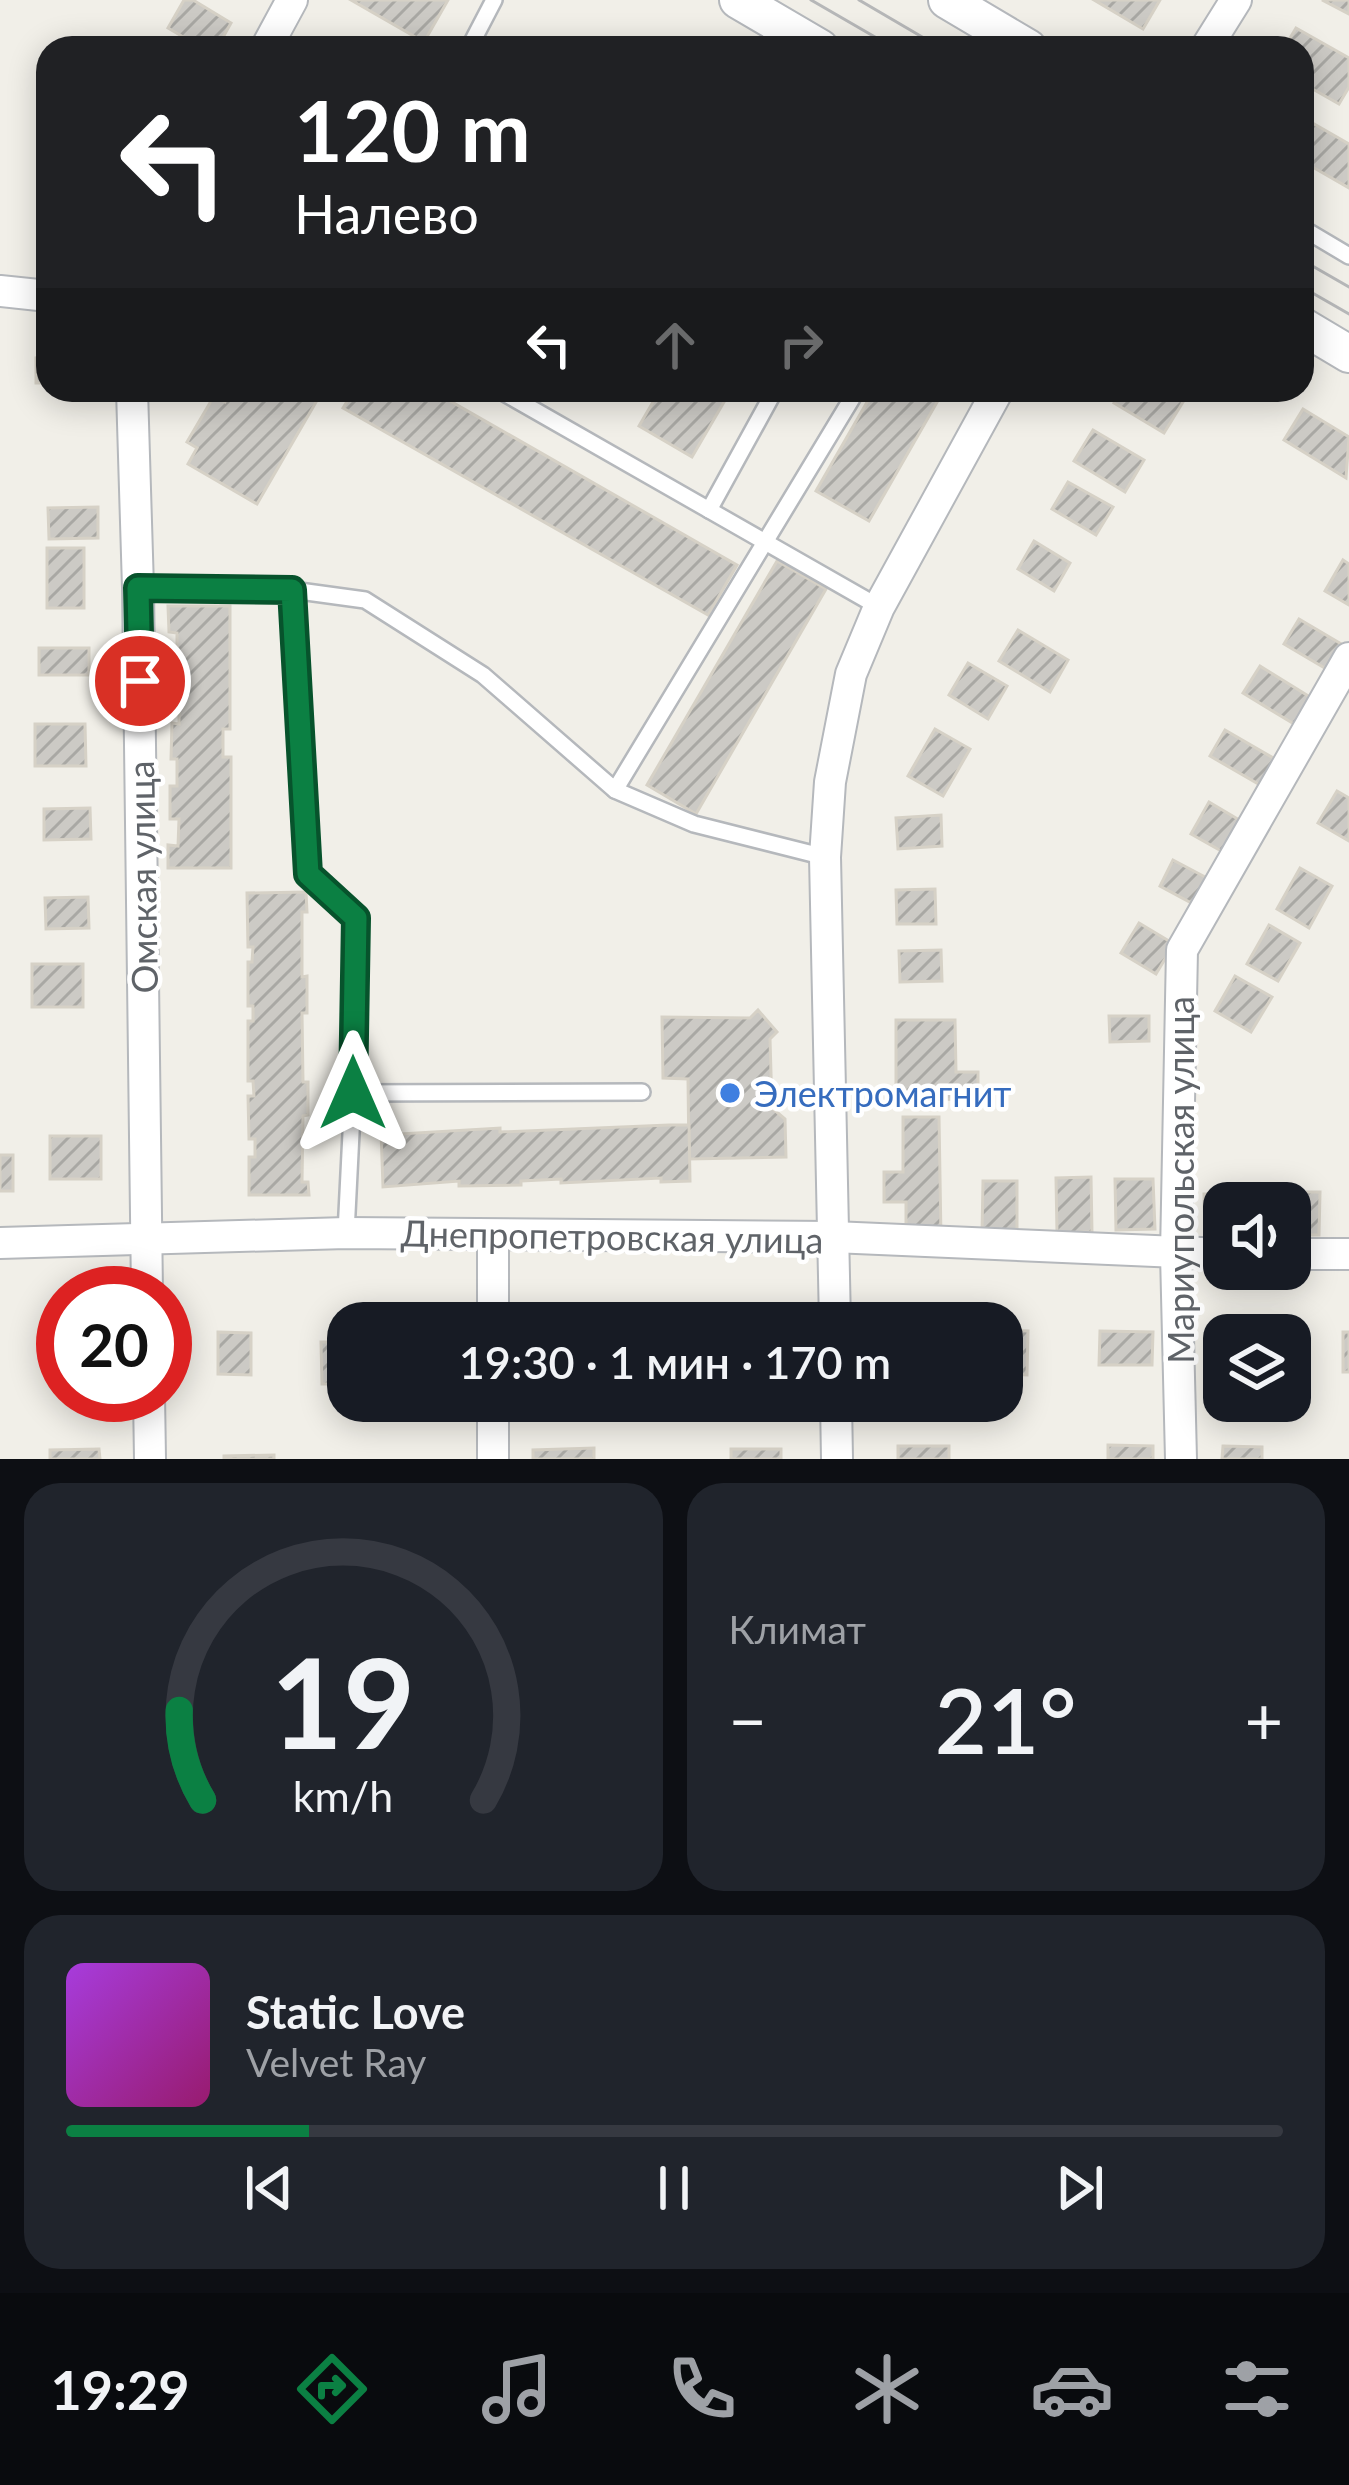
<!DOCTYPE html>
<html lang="ru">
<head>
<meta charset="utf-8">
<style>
  :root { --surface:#171b24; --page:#20242c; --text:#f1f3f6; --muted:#9ea1a6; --line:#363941; --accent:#0b8043 }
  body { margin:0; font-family:Lato,sans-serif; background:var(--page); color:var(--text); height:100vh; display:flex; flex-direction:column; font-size:45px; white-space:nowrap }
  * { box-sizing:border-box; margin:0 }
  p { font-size:39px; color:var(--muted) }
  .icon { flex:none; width:66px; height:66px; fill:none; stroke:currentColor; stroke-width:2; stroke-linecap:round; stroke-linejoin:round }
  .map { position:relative; height:1459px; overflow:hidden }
  .drawer { display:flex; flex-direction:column; gap:24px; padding:24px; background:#0d0f14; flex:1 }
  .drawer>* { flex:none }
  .banner { position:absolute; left:36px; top:36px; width:1278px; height:366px; border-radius:36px; box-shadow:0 6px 30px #0003; background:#202124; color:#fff; overflow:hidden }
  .fabs { position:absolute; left:1203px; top:1182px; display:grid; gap:24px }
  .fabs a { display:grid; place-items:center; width:108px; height:108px; border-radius:24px; background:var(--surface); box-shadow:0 6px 30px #0003; font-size:60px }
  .speed { position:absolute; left:36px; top:1266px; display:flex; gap:24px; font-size:60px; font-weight:700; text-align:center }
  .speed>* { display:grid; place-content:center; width:156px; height:156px; border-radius:50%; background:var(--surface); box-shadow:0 6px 30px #0003; line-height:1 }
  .speed .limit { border:18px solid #d22; background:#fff; color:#111 }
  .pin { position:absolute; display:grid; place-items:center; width:102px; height:102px; color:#fff; margin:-51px; border:6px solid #fff; border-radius:50%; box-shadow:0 3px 12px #0007 }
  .me { position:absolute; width:132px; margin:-66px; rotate:0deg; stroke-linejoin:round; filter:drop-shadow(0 0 9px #0008) }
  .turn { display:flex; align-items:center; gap:42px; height:252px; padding:0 60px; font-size:54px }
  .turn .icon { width:156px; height:156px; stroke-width:2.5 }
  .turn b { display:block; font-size:84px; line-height:102px }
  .lanes { display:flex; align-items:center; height:114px; padding:0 60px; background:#0003; justify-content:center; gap:60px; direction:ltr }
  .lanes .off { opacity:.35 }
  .big { font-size:90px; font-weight:600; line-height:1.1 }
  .drawer .card { flex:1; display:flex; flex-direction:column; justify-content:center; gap:18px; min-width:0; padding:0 42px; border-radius:36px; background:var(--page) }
  .drawer .dial { align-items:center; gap:0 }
  .dial svg { height:312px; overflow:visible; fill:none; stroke:var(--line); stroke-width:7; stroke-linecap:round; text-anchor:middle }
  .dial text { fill:var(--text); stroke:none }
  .song { display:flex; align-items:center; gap:36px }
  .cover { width:144px; height:144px; border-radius:18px; background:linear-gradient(135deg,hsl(280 70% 55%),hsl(320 70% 35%)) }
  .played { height:12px; border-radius:6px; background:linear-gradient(90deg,var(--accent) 20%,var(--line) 20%) }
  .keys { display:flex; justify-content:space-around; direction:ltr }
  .heat { display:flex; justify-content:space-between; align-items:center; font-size:66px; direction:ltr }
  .drawer .tiles { flex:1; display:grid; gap:24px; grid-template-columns:1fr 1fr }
  .card:last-child { grid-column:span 2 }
  .trip { position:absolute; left:327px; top:1302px; width:696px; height:120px; border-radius:36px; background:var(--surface); box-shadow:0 6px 30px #0003; font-weight:600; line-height:120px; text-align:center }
  .dock { display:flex; height:192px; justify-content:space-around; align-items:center; background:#090b0e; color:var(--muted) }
  .dock .icon { width:84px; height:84px }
  .dock .selected { color:var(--accent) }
  .dock b { font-size:54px; color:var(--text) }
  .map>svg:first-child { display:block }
  .building { fill:url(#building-hatch); stroke:#d6d1c6; stroke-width:3 }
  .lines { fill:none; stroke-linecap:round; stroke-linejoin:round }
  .service-casing { stroke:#b5b8bc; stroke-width:20 }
  .minor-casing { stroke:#b5b8bc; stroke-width:34 }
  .tertiary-casing { stroke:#b5b8bc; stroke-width:40 }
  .service { stroke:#fff; stroke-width:15 }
  .minor { stroke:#fff; stroke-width:30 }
  .tertiary { stroke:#fff; stroke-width:36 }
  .tram { stroke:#b6b7b8; stroke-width:3 }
  .route-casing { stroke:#07532c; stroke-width:30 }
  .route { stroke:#0b8043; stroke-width:21 }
  .shop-dot { fill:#3f7fe0; stroke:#fff; stroke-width:4.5 }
  .labels { text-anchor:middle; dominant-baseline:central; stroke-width:9; stroke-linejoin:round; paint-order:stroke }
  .street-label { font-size:36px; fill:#5f6368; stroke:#fff }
  .shop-label { font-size:36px; fill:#366cbe; stroke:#fff; text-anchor:start }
</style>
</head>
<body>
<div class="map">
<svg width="1349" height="1459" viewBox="0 0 1349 1459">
  <defs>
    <pattern id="building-hatch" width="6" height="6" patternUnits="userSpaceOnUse" patternTransform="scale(3)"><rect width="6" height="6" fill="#cccac5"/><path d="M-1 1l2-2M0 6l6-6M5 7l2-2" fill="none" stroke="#a9a8a4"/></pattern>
  </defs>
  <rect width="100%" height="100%" fill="#f1efe8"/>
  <!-- building -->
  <g class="building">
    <polygon points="184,0 193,0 231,23 217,48 202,48 168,28"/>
    <polygon points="351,0 448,0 424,42"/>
    <polygon points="1094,0 1160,0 1143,29"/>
    <polygon points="1322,0 1349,0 1349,14"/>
    <polygon points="1296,28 1349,58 1349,87 1339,104 1302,83 1302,48 1284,48"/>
    <polygon points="1302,117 1349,144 1349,188 1302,161"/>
    <polygon points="48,357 48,383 36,383 36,358"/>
    <polygon points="231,390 323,390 257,504 188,464 197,448 187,442 214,396 225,402"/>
    <polygon points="354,390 431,390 737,565 708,615 343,408"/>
    <polygon points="660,390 731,390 692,457 639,426"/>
    <polygon points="874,390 944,390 869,521 816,491"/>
    <polygon points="1122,390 1163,390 1183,402 1164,433 1114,403"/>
    <polygon points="1303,409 1349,437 1346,478 1284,440"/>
    <polygon points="1093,430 1144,460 1125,492 1074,461"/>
    <polygon points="1068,482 1113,507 1096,535 1052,509"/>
    <polygon points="98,507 98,538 49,539 48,508"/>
    <polygon points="1034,541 1070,563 1054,591 1018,569"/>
    <rect x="47" y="548" width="37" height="60"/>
    <polygon points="1343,560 1349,564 1349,605 1325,591"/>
    <polygon points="777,561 826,589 696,814 647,785"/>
    <polygon points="168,606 230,606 230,729 223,729 223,757 231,757 231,868 168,868 168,845 178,846 179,819 170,819 170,786 177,786 177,759 171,759 172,723 179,724 179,695 171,695 171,659 177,658 177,633 169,632"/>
    <polygon points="1299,619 1343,645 1328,670 1284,644"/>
    <polygon points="1018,630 1068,660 1050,692 999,661"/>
    <rect x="39" y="648" width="50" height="27"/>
    <polygon points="968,663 1007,686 988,719 949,695"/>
    <polygon points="1260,666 1310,697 1294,724 1243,693"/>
    <polygon points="35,724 85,724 86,766 35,766"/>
    <polygon points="935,729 970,749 943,796 908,776"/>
    <polygon points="1225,730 1275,759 1260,785 1210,756"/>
    <polygon points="1337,791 1349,798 1349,841 1318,823"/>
    <polygon points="1209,802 1241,821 1223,852 1191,834"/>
    <polygon points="90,808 91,839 44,840 44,809"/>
    <polygon points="941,815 942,846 898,849 896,818"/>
    <polygon points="1173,860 1209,879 1195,905 1160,886"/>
    <polygon points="1300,868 1332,886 1309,928 1277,909"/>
    <polygon points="935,889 936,924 897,924 896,890"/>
    <polygon points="306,892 307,912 302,912 302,977 307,976 307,1013 302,1013 303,1082 308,1082 308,1115 303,1116 302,1182 308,1182 309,1195 249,1195 249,1157 255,1157 255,1139 249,1139 248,1096 254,1096 253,1081 248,1081 248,1021 253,1021 253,1006 248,1006 248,962 252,962 253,947 248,947 247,893"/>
    <polygon points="88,897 89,928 46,929 45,898"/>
    <polygon points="1139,923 1174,944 1156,974 1121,953"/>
    <polygon points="1269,925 1300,943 1278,981 1247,964"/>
    <polygon points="941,950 942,981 900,982 899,951"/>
    <rect x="32" y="964" width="51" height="43"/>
    <polygon points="1235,976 1272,997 1251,1032 1215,1011"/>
    <polygon points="758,1010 777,1032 770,1039 772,1108 785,1119 786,1157 689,1159 688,1079 663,1078 662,1017 750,1018"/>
    <polygon points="1109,1016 1149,1016 1149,1041 1110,1042"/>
    <polygon points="896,1020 955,1020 956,1072 978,1072 978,1099 896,1100"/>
    <polygon points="903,1117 939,1117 941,1239 906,1240 906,1202 884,1202 884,1172 903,1172"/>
    <polygon points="669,1125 689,1125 690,1181 661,1182 661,1178 561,1183 561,1179 521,1181 521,1185 459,1186 459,1181 383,1187 381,1131 400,1131 400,1134 500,1128 500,1132"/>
    <rect x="50" y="1136" width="51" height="43"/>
    <rect x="0" y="1155" width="13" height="36"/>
    <polygon points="1091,1177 1092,1232 1057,1233 1056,1178"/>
    <polygon points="1115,1179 1153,1179 1155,1229 1116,1230"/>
    <polygon points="983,1181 1017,1181 1017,1234 982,1234"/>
    <polygon points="1285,1192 1320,1192 1319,1235 1290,1235 1290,1203 1285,1203"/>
    <polygon points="1204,1194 1235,1194 1235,1203 1224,1203 1224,1233 1205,1233"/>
    <polygon points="1002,1330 1028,1331 1027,1375 1002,1374"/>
    <rect x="49" y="1331" width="14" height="43"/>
    <polygon points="1100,1331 1153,1332 1152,1365 1099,1365"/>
    <polygon points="218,1332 251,1333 251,1375 218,1374"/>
    <rect x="1343" y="1332" width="6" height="40"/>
    <polygon points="1220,1333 1265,1333 1265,1335 1224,1335 1224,1362 1221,1362"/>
    <polygon points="321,1342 348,1342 348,1384 322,1384"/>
    <polygon points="1108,1445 1153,1446 1153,1459 1108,1459"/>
    <rect x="898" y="1446" width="51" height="13"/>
    <polygon points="1223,1446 1262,1447 1262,1459 1222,1459"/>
    <polygon points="594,1448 594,1459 533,1459 533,1450"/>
    <polygon points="99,1449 100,1459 50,1459 50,1450"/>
    <rect x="731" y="1449" width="50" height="10"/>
    <polygon points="274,1455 274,1459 224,1459 224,1456"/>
  </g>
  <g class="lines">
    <defs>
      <g id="service">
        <polyline points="469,48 494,0"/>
        <polyline points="1302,228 1349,256"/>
        <polyline points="499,390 879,607"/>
        <polyline points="709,510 775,390"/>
        <polyline points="138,588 292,590 365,600 483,675 615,790 694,824 825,857"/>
        <polyline points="292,590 308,874 355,918 353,1093 346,1233"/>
        <polyline points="615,790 857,390"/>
        <polyline points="353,1093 642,1092"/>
      </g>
      <g id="minor">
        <polyline points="266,48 292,0"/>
        <polyline points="1206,48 1236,0"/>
        <polyline points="0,291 48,296"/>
        <polyline points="132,390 138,588 147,1293"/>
        <polyline points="0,1243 346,1233 833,1237 1224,1254"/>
        <polyline points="1290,1254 1349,1254"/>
        <polyline points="493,1323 493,1235"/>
        <polyline points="835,1323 825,857 830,782 851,674 879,607 998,390"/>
        <polyline points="149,1395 150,1459"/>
        <polyline points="836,1401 837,1459"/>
        <polyline points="493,1459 493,1401"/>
        <polyline points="1181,1459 1176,1254 1182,950 1349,658"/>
      </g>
      <g id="tertiary">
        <polyline points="738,0 820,48"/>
        <polyline points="947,0 1028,48"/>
        <polyline points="1302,326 1349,354"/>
      </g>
    </defs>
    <!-- service casing -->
    <use href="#service" class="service-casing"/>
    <!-- minor casing -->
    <use href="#minor" class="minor-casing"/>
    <!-- tertiary casing -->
    <use href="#tertiary" class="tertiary-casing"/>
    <!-- service -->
    <use href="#service" class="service"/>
    <!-- minor -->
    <use href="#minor" class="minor"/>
    <!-- tertiary -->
    <use href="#tertiary" class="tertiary"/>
    <!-- tram -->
    <g class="tram">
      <polyline points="811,0 894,48"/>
      <polyline points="859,0 941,48"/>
      <polyline points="1302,260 1349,287"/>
      <polyline points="1302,287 1349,314"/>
    </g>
  </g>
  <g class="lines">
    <defs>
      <polyline id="route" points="140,681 138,588 292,590 308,874 356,918 353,1093"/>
    </defs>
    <!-- route casing -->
    <use href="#route" class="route-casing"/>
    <!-- route -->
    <use href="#route" class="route"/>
  </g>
  <!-- markers -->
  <circle class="shop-dot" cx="730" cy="1093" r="12"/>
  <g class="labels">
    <!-- street labels -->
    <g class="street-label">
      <text transform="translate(142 877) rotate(-91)">Омская улица</text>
      <text transform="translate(1180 1180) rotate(-90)">Мариупольская улица</text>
      <text transform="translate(612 1236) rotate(1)">Днепропетровская улица</text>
    </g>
    <!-- shop labels -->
    <g class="shop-label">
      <text x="754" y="1093">Электромагнит</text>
    </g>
  </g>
</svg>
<div class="fabs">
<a><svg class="icon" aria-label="sound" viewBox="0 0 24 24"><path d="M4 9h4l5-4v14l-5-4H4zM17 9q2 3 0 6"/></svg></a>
<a><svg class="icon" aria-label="layers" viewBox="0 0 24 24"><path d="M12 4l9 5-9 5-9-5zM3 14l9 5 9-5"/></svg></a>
</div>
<div class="speed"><div class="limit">20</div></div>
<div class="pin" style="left:140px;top:681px;background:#d93025"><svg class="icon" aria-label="arrive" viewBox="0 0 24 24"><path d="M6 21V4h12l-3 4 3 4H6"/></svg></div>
<svg class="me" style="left:353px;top:1093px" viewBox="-20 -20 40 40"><path d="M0-17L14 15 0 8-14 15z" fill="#0b8043" stroke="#fff" stroke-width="4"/></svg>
<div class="trip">19:30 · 1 мин · 170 m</div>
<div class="banner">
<div class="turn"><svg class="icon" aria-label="left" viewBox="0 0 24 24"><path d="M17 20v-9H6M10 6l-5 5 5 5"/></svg><div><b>120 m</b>Налево</div></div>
<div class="lanes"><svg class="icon" aria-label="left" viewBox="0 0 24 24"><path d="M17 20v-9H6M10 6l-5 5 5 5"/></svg><svg class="icon off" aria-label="ahead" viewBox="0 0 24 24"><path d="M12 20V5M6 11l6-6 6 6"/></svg><svg class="icon off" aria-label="right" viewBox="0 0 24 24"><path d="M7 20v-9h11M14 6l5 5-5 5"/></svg></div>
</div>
</div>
<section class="drawer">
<div class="tiles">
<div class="card dial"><svg viewBox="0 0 100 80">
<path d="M14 69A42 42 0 1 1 86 69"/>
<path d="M14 69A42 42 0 0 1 8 46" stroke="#0b8043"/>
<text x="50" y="56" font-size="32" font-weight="700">19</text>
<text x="50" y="72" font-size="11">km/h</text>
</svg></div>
<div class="card"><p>Климат</p>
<div class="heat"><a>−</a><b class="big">21°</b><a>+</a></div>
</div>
<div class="card">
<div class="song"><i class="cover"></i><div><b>Static Love</b><p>Velvet Ray</p></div></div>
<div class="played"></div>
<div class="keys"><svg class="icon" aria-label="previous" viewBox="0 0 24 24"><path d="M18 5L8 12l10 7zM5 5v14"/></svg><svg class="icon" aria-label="pause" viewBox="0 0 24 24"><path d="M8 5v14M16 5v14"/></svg><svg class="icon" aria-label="next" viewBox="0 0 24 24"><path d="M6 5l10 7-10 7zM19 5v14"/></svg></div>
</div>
</div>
</section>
<nav class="dock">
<b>19:29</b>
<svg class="icon selected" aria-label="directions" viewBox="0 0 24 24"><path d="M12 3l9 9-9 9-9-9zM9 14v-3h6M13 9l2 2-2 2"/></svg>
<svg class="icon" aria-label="music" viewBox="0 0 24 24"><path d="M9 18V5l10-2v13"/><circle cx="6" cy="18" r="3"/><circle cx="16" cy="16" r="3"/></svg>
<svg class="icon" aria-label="phone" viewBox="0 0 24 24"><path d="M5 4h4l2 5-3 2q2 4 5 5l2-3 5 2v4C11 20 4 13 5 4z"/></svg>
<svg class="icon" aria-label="climate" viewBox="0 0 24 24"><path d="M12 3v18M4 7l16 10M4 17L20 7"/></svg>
<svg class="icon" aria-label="car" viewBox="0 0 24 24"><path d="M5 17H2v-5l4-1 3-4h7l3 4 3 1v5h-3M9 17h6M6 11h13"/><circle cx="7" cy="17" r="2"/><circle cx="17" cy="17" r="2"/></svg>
<svg class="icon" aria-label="filters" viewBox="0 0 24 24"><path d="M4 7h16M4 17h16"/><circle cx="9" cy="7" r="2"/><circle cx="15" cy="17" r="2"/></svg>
</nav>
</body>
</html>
